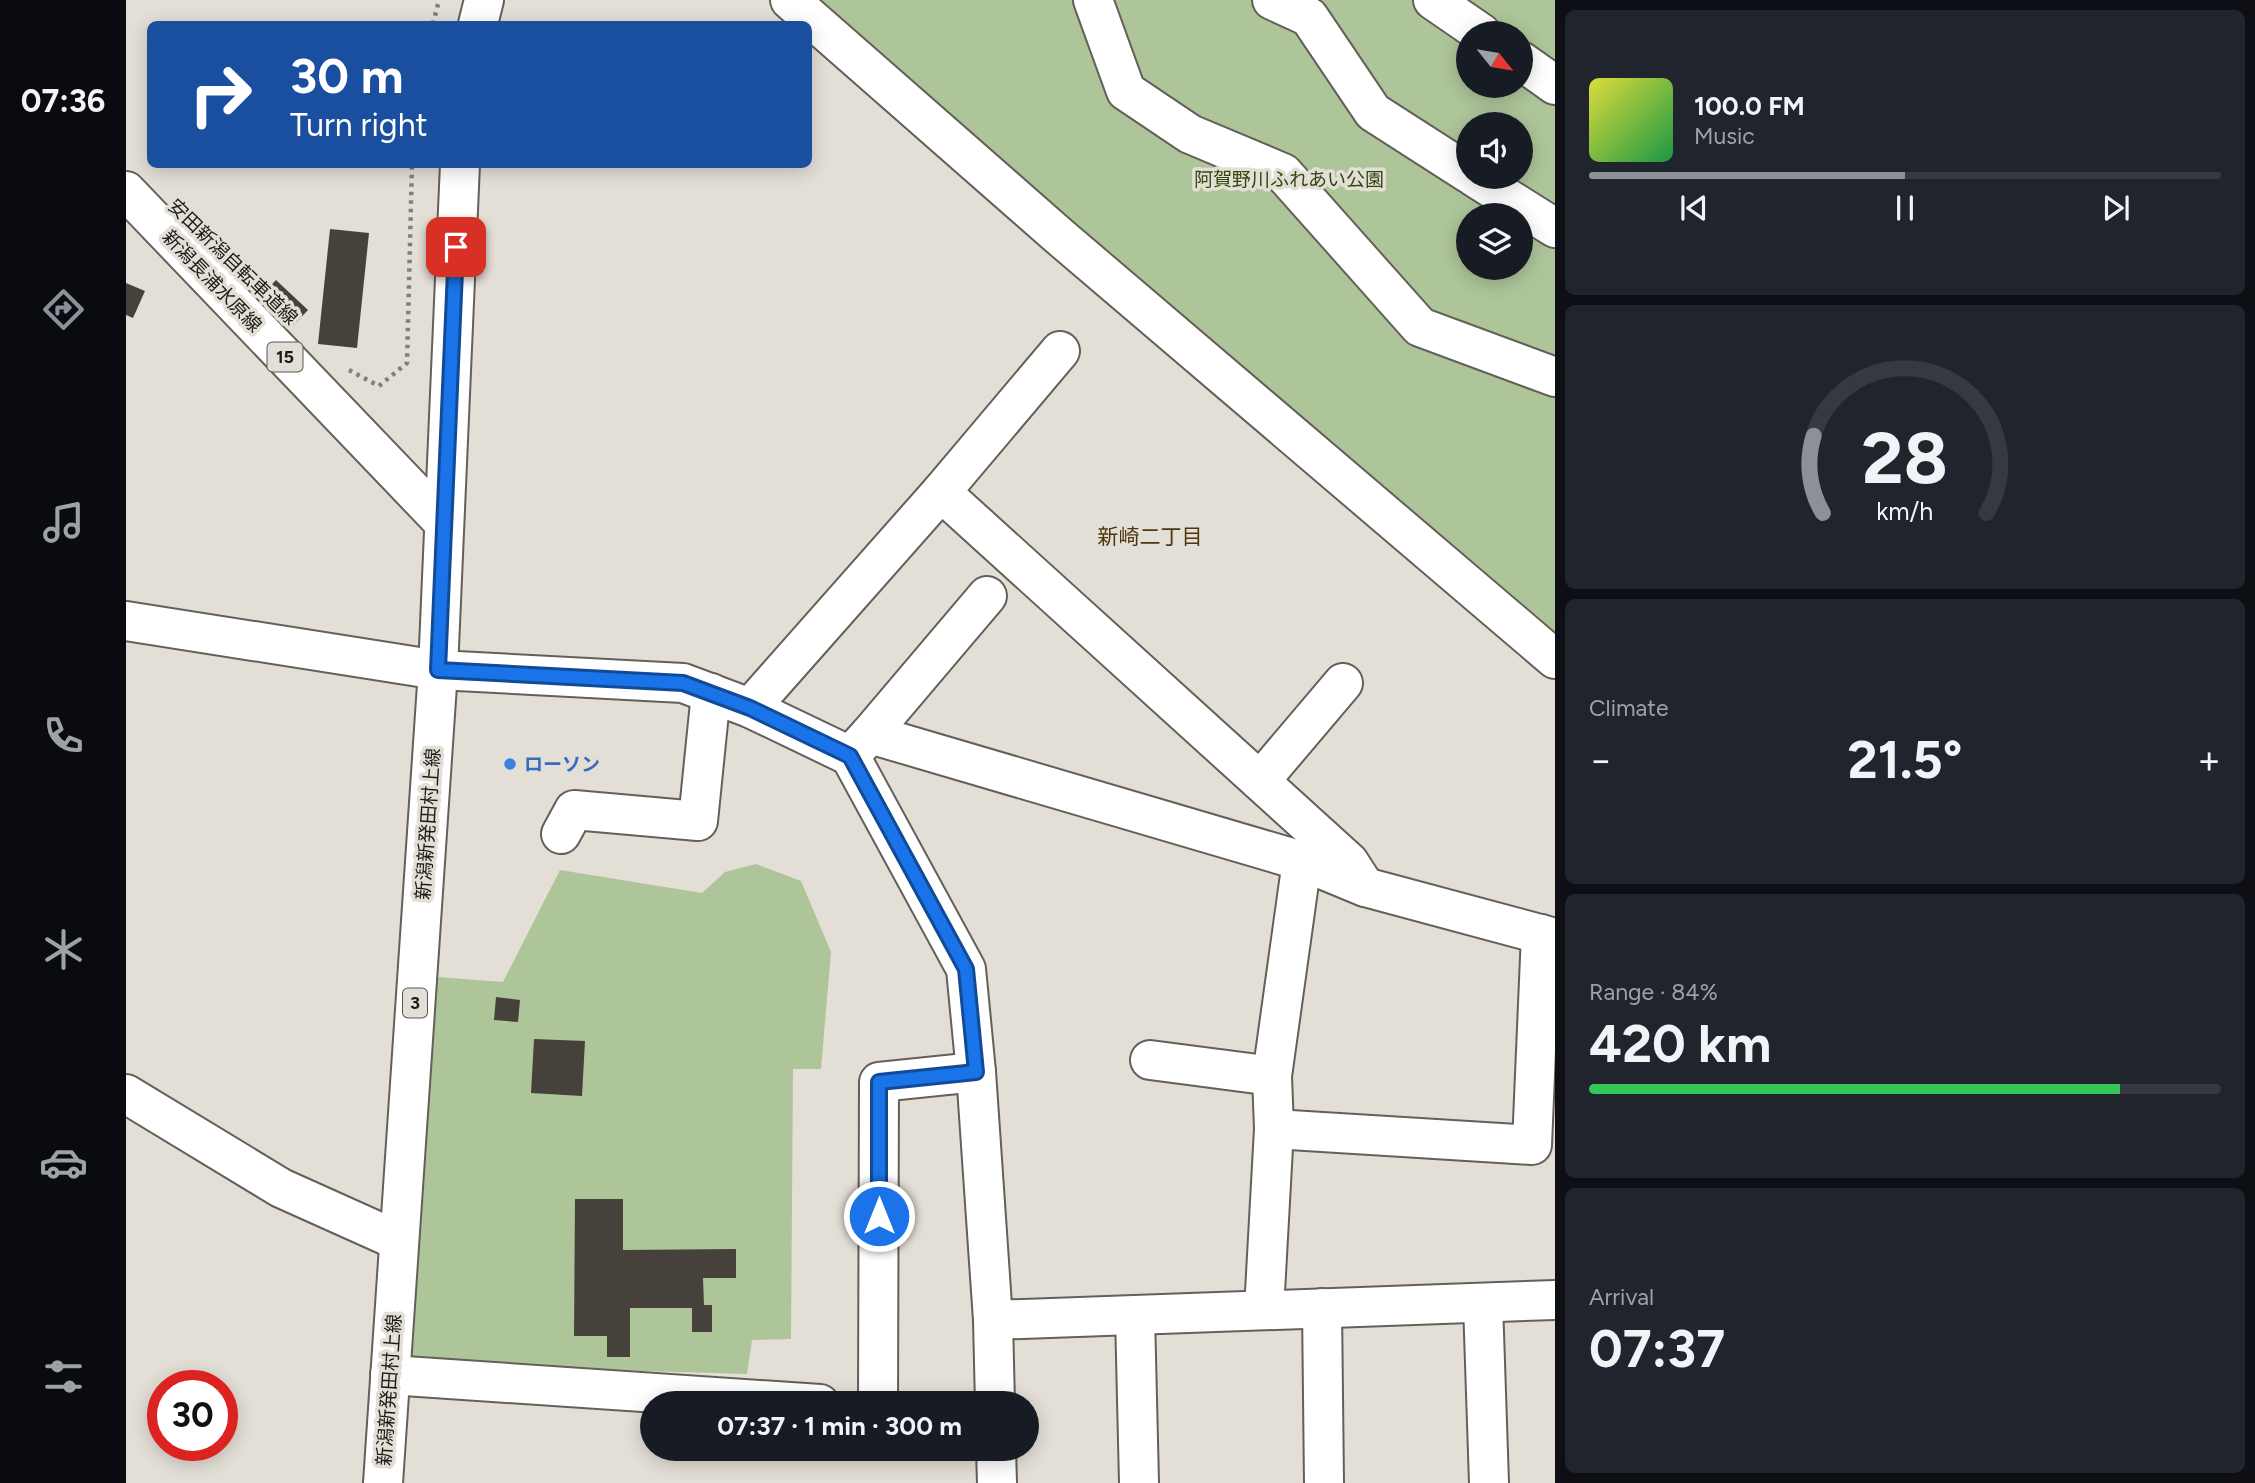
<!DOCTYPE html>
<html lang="en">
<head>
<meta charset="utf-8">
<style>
  :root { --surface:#171b24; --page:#20242c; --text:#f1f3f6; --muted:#9ea1a6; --line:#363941; --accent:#8c9099 }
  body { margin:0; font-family:Figtree,"Noto Sans JP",sans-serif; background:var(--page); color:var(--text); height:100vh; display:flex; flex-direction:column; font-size:26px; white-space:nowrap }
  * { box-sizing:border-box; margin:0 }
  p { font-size:23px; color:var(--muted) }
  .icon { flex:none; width:38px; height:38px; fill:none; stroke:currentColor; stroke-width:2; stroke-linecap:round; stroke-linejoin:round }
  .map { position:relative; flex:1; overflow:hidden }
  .drawer { display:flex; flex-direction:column; gap:10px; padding:10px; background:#0d0f14; width:700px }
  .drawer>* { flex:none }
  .top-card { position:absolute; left:21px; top:21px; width:665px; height:147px; border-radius:10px; box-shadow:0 4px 18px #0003; background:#1a4fa0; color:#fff; overflow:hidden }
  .needle { width:46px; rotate:120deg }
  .tools { position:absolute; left:1330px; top:21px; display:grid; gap:14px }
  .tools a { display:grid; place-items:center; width:77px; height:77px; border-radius:50%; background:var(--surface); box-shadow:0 4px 18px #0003; font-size:35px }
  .speed { position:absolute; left:21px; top:1370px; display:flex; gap:14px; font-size:35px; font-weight:700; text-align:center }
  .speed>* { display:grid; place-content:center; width:91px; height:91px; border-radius:50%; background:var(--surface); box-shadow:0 4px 18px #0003; line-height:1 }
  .speed .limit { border:10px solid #d22; background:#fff; color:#111 }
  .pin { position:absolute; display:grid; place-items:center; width:60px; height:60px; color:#fff; margin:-30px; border-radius:14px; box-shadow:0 4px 10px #0006 }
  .me { position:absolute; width:77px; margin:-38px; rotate:0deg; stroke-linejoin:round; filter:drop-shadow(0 0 5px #0008) }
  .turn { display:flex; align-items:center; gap:24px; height:147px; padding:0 28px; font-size:32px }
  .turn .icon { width:91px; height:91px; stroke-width:2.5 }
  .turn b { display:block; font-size:49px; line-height:60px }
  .big { font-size:52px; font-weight:700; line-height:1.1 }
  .drawer .card { flex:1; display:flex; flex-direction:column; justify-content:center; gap:10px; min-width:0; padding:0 24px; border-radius:10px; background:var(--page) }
  .drawer .dial { align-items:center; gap:0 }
  .dial svg { height:182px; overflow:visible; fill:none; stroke:var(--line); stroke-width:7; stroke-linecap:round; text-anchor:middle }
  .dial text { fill:var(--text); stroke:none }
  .song { display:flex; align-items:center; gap:21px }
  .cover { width:84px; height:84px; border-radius:10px; background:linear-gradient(135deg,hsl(60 70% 55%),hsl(140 70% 35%)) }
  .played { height:7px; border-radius:4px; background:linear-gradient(90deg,var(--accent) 50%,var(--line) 50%) }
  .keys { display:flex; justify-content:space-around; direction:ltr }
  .heat { display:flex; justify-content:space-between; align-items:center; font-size:38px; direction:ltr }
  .charge { height:10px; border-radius:5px; background:linear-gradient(90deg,#34c759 84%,var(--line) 0) }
  .trip { position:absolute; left:514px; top:1391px; width:399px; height:70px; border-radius:35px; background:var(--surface); box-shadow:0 4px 18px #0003; font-weight:700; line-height:70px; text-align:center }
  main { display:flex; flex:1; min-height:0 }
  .dock { display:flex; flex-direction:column; width:126px; justify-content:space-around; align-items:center; background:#090b0e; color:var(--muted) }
  .dock .icon { width:49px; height:49px }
  .dock .selected { color:var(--accent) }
  .dock b { font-size:32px; color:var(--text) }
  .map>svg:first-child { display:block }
  .green { fill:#aec599; fill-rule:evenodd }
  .building { fill:#46423b }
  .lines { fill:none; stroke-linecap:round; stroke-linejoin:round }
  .minor-casing { stroke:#645f58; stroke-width:42 }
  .major-casing { stroke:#645f58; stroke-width:42 }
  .path { stroke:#827f79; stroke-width:4.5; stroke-dasharray:3.5 5; stroke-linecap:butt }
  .minor { stroke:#fff; stroke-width:38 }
  .major { stroke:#fff; stroke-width:38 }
  .route-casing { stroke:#114b97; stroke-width:18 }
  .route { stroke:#1a73e8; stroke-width:12 }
  .shop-dot { fill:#3f7fe0; stroke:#e4dfd6; stroke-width:2.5 }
  .labels { text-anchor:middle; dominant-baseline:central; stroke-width:7; stroke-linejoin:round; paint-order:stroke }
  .shield { fill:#e4dfd6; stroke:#595651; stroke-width:2 }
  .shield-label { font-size:18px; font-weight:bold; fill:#1d1b18 }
  .park-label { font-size:19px; fill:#31490f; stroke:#e4dfd6 }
  .street-label { font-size:19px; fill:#1d1b18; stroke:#e4dfd6 }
  .shop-label { font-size:19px; font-weight:bold; fill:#366cbe; stroke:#e4dfd6; text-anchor:start }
  .neighbourhood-label { font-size:21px; fill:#4d3713; stroke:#e4dfd6 }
</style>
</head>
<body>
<main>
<nav class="dock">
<b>07:36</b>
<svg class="icon selected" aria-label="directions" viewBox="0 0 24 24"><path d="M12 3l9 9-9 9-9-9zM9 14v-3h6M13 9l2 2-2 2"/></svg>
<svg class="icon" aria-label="music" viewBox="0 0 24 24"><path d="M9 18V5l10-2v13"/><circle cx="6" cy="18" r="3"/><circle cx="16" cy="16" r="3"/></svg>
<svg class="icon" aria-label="phone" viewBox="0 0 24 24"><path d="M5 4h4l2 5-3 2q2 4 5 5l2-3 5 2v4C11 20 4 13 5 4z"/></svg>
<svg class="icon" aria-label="climate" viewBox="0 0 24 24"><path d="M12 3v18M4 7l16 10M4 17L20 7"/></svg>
<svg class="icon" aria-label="car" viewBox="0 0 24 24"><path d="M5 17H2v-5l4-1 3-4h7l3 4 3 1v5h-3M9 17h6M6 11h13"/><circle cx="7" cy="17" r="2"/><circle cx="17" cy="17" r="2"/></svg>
<svg class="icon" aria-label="filters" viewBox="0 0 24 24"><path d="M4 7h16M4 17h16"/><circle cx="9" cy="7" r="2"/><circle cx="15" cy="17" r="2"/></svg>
</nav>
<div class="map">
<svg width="1429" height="1483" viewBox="0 0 1429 1483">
  <rect width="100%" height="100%" fill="#e4dfd6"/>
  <!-- green -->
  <g class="green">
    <path d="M687 0H1429V646ZM1342 33H1395V86H1342ZM1342 124H1395V177H1342ZM1342 215H1395V268H1342Z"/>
    <polygon points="630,864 675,881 705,952 695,1069 667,1069 665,1339 626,1340 621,1374 284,1364 311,977 377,982 434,870 576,893 599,872"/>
  </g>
  <!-- building -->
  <g class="building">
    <polygon points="204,229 243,233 231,348 192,344"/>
    <polygon points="150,280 182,310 165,328 133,298"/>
    <polygon points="0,283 19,291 7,318 0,315"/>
    <polygon points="370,997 394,1000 392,1022 368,1020"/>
    <polygon points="408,1039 459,1041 456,1096 405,1093"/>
    <polygon points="449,1199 497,1199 497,1250 610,1249 610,1278 577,1278 578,1305 586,1305 586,1332 566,1332 566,1308 504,1308 504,1357 481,1357 481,1336 448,1336"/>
  </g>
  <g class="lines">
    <defs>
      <g id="minor">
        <polyline points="664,0 933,236 1429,659"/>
        <polyline points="967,0 1000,91 1064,134 1157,173 1294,327 1429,377"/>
        <polyline points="1146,0 1183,17 1247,112 1342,173"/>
        <polyline points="1307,0 1355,33"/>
        <polyline points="1395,61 1429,85"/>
        <polyline points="1348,177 1429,228"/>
        <polyline points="815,492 934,351"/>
        <polyline points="0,621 312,670 557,683 624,708 724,756 840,969 850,1072 867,1320 869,1404"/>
        <polyline points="624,708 815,492 1223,862 1239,887"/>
        <polyline points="744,734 861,596"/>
        <polyline points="724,756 744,734 1176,861 1239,887 1429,938"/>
        <polyline points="1134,781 1217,683"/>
        <polyline points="435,834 448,810 572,821 585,693"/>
        <polyline points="1024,1060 1146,1076"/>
        <polyline points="0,1094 155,1188 273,1241"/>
        <polyline points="1148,1129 1406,1145 1415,934"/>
        <polyline points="1357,1303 1363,1483"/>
        <polyline points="1196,1308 1198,1483"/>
        <polyline points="1138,1310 1148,1129 1146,1076 1176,861"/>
        <polyline points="1009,1315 1013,1483"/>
        <polyline points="867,1320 1429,1300"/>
        <polyline points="264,1375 694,1404"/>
        <polyline points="752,1404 753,1082 850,1072"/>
        <polyline points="870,1449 871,1483"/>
      </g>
      <g id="major">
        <polyline points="352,24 358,0"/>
        <polyline points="0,191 318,523"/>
        <polyline points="257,1483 312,670 334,164"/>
      </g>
    </defs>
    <!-- minor casing -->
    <use href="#minor" class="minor-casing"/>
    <!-- major casing -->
    <use href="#major" class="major-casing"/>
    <!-- path -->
    <g class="path">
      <polyline points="307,24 313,0"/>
      <polyline points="223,370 253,386 281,363 286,164"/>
    </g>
    <!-- minor -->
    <use href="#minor" class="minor"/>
    <!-- major -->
    <use href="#major" class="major"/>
  </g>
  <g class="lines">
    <defs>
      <polyline id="route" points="330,247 312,670 557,683 624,708 724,756 840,969 850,1072 753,1082 753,1216"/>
    </defs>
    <!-- route casing -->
    <use href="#route" class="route-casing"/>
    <!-- route -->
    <use href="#route" class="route"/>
  </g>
  <!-- markers -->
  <circle class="shop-dot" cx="384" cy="764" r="7"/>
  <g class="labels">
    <!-- shield labels -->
    <g class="shield">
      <rect x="141.5" y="342.5" width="35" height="29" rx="5"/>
      <rect x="277" y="988.5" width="24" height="29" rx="5"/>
    </g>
    <g class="shield-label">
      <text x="159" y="357">15</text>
      <text x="289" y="1003">3</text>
    </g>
    <!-- park labels -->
    <g class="park-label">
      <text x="1163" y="179">阿賀野川ふれあい公園</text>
    </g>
    <!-- street labels -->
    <g class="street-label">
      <text transform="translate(107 262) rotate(44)">安田新潟自転車道線</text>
      <text transform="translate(86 281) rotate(46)">新潟長浦水原線</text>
      <text transform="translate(302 824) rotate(-86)">新潟新発田村上線</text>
      <text transform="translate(263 1390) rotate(-86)">新潟新発田村上線</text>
    </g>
    <!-- shop labels -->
    <g class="shop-label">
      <text x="398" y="764">ローソン</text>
    </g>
    <!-- neighbourhood labels -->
    <g class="neighbourhood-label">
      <text x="1024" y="536">新崎二丁目</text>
    </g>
  </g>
</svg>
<div class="tools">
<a><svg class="needle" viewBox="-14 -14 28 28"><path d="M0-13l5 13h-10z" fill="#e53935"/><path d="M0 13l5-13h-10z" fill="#9ea1a6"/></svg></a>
<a><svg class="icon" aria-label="sound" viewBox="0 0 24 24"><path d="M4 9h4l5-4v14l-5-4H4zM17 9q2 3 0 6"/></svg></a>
<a><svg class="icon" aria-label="layers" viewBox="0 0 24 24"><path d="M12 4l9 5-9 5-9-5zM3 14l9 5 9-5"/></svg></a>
</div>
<div class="speed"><div class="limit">30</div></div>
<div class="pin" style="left:330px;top:247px;background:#d93025"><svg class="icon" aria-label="arrive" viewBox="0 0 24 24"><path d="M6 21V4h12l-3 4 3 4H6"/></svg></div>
<svg class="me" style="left:753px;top:1216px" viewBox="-20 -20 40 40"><circle r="17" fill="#1a73e8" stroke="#fff" stroke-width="3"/><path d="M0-11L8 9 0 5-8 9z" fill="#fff"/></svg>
<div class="trip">07:37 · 1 min · 300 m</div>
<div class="top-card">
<div class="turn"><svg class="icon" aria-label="right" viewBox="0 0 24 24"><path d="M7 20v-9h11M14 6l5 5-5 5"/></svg><div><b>30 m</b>Turn right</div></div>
</div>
</div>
<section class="drawer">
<div class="card">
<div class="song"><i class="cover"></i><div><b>100.0 FM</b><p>Music</p></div></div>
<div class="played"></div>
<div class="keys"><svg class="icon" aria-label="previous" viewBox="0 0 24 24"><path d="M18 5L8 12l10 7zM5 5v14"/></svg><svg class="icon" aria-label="pause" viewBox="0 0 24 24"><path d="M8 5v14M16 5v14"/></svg><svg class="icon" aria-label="next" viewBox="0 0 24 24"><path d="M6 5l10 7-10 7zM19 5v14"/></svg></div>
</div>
<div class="card dial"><svg viewBox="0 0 100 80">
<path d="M14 69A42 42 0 1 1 86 69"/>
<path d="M14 69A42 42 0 0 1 10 35" stroke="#8c9099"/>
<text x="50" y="56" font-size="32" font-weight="700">28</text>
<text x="50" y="72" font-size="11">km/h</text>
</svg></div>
<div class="card"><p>Climate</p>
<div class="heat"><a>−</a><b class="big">21.5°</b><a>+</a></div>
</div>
<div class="card"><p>Range · 84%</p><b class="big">420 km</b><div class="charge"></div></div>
<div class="card"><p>Arrival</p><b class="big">07:37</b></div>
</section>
</main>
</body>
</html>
